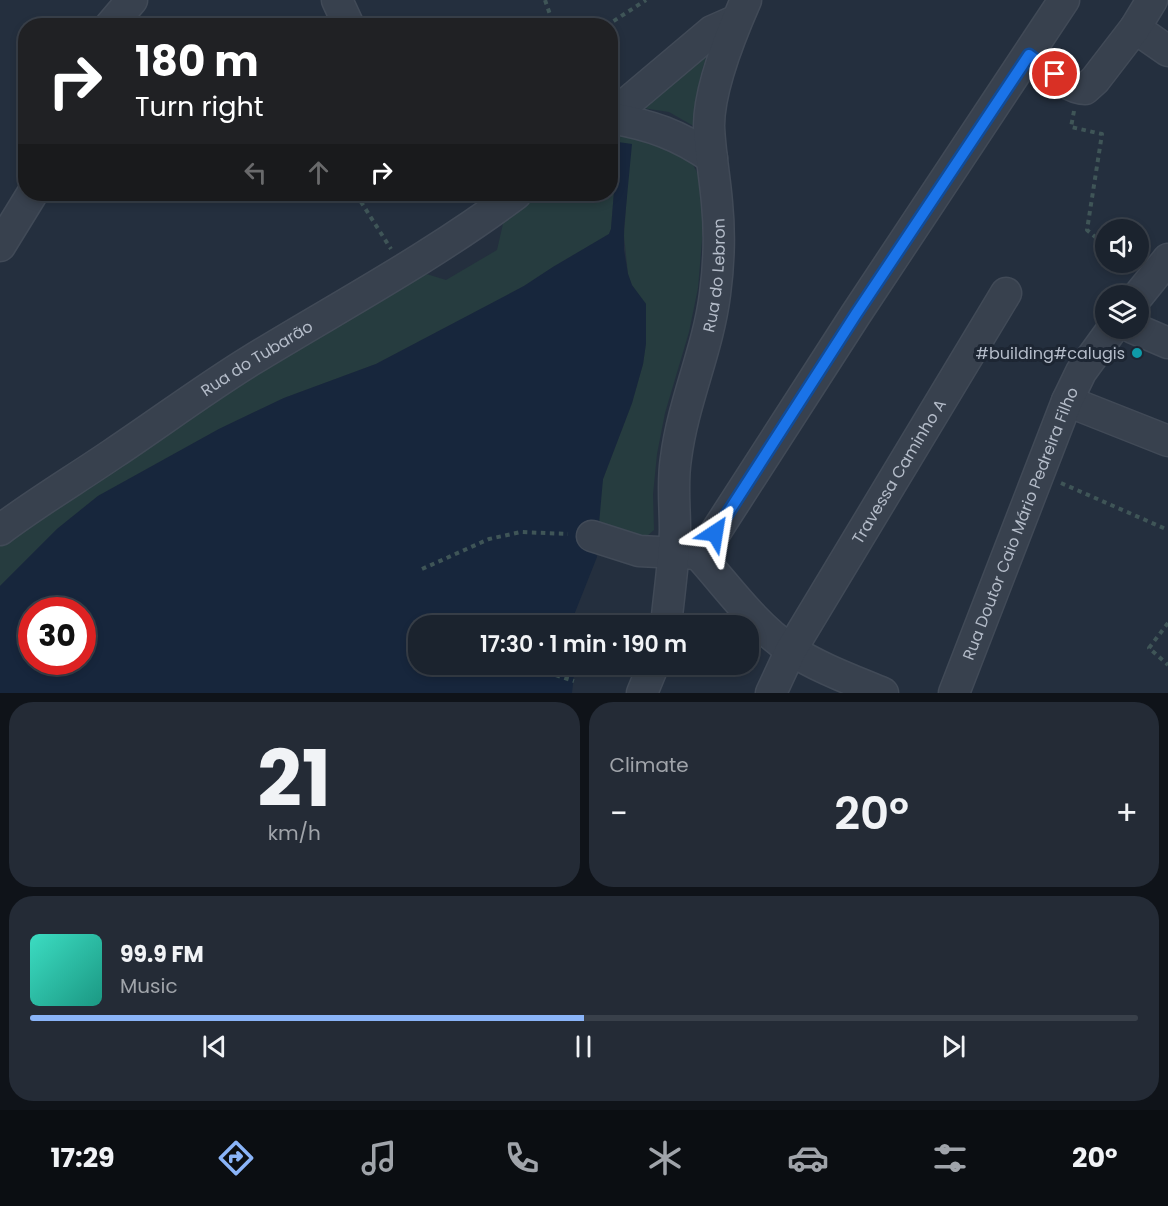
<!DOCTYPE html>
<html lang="en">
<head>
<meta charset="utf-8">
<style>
  :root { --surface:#1b232e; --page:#242b36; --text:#f1f3f6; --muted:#a0a4aa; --line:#39404a; --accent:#8ab4f8 }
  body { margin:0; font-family:Poppins,sans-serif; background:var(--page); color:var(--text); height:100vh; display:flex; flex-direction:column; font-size:22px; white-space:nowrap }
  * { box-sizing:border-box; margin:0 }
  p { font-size:20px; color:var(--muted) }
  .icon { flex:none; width:33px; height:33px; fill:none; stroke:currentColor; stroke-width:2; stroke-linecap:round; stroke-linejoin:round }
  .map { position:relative; height:693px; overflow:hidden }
  .details { display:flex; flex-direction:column; gap:9px; padding:9px; background:#0f1319; flex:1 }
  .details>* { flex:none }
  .banner { position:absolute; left:18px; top:18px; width:600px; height:183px; border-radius:24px; box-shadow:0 3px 9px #0003,0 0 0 2px var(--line); background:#202124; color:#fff; overflow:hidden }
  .buttons { position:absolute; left:1095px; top:219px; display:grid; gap:12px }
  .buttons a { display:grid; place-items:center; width:54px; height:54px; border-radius:50%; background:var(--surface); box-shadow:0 3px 9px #0003,0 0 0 2px var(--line); font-size:30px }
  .speed { position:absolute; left:18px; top:597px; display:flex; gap:12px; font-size:30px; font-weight:700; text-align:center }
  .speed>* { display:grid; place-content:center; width:78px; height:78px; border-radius:50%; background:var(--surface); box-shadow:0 3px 9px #0003,0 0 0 2px var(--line); line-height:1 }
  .speed .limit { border:9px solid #d22; background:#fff; color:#111 }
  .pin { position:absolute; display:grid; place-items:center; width:51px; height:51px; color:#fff; margin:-26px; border:3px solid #fff; border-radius:50%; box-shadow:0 2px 6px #0007 }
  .me { position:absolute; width:66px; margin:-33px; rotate:33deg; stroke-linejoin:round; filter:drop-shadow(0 0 4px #0008) }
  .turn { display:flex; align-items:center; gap:21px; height:126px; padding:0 18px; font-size:27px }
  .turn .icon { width:78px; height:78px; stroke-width:2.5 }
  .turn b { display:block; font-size:42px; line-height:51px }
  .lanes { display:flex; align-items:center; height:57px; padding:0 18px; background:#0003; justify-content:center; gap:30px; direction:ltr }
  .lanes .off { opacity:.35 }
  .big { font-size:45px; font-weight:600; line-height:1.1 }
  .details .card { flex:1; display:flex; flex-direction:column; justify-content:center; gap:9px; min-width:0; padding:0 21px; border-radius:24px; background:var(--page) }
  .details .dial { align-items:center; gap:0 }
  .dial b { font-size:78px; line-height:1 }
  .song { display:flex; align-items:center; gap:18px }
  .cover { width:72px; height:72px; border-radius:9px; background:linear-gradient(135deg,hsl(170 70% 55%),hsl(170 70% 35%)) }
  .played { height:6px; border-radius:3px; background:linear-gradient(90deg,var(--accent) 50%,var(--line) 50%) }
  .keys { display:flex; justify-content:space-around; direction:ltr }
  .heat { display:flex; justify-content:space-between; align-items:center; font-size:33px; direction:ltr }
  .details .tiles { flex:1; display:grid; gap:9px; grid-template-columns:1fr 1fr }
  .card:last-child { grid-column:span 2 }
  .trip { position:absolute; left:408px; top:615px; width:351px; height:60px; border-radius:24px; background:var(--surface); box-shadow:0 3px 9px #0003,0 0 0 2px var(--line); font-weight:600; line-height:60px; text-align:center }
  .menu { display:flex; height:96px; justify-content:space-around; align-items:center; background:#0b0e12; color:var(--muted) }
  .menu .icon { width:42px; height:42px }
  .menu .selected { color:var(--accent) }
  .menu b { font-size:27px; color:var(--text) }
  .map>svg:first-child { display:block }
  .green { fill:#263c3f }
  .water { fill:#17263c; fill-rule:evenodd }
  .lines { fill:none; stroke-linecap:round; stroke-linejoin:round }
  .minor-casing { stroke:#414a57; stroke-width:33 }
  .path { stroke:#3f5557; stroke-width:4; stroke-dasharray:4.5 4.5; stroke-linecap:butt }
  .minor { stroke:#38414e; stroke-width:30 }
  .route-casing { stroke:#114b97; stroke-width:15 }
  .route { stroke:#1a73e8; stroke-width:10 }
  .culture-dot { fill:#0f9aa8; stroke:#1d2633; stroke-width:2 }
  .labels { text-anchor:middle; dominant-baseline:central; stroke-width:6; stroke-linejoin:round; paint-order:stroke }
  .street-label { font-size:16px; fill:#b4bcc9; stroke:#1d2633 }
  .poi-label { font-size:16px; fill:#b4bcc9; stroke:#1d2633; text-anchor:end }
</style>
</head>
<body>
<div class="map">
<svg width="1168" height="693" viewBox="0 0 1168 693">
  <rect width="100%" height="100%" fill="#242f3e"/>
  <!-- green -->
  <g class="green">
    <path d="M710 47C699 74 695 99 697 128L669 112 636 107Z"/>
    <polygon points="613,134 635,134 690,159 701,180 703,228 698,288 689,332 665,413 657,454 653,494 654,530 646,537 592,536 603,479 632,403 643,364 646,343 646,304 632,286 628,274 624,236 627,193 618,142 611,229 609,234 553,267 524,286 376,364 284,398 219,429 98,496 57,529 0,586 0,546 41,513 91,479 420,272 446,280 497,250 505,215 532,194 610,194 611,135"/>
  </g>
  <!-- water -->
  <path class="water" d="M618 142 632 144 624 228V250L628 274 632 285 646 304V343L643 364 632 403 603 479 599 524 592 536 597 557 572 620 573 625 418 626V664L575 665 572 693H0V586L57 529 98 496 219 429 284 398 376 364 524 286 553 267 609 234 611 229ZM32 610H82V662H32Z"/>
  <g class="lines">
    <defs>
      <g id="minor">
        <polyline points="337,0 349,26"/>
        <polyline points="110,26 132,0"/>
        <polyline points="1135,28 1168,51"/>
        <path d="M1029 55C1043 65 1067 89 1085 89L1095 80 1135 28 1152 0"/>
        <polyline points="610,117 712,31 737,20"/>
        <path d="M610 118C651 125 679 135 712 158"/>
        <polyline points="0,246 32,194"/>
        <polyline points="1138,296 1168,259"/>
        <polyline points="1133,328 1168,343"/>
        <polyline points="1067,401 1168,441"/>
        <path id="s1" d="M0 530C37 502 76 479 114 453 159 423 203 390 250 361 340 306 432 257 516 194"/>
        <polyline points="592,536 639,551 698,554 715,533 856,314 1064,0"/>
        <path d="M698 554C727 586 754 625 791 650 819 668 852 680 883 693"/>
        <path id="s2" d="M666 626C669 594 674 562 675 530 675 506 672 482 676 458 683 402 708 350 715 294 719 264 720 233 717 203 715 178 710 152 709 126 709 89 731 34 746 0"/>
        <polyline points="642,693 654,664"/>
        <path id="s3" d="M771 693 791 650 1006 293"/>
        <path id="s4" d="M954 693 1067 401 1081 372 1113 328"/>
      </g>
    </defs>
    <!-- minor casing -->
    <use href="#minor" class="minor-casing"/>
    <!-- path -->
    <g class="path">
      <polyline points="545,0 554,26"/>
      <polyline points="606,26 646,0"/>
      <polyline points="1074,111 1071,127 1102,134 1087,230 1106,246"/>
      <polyline points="356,194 391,249"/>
      <polyline points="1061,483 1168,530"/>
      <polyline points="422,569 489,539 521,532 568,534"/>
      <polyline points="1168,623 1149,648 1168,665"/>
      <polyline points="530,667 574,681"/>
    </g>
    <!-- minor -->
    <use href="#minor" class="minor"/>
  </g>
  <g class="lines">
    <defs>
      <polyline id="route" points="715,533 856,314 1029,55 1055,74"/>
    </defs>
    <!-- route casing -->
    <use href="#route" class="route-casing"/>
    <!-- route -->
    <use href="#route" class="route"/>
  </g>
  <!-- markers -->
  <circle class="culture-dot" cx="1137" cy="353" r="6"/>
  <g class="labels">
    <!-- street labels -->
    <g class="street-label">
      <text stroke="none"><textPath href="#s2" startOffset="356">Rua do Lebron</textPath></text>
      <text stroke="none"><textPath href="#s1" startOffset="309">Rua do Tubarão</textPath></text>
      <text stroke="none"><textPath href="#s3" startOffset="256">Travessa Caminho A</textPath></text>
      <text stroke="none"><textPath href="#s4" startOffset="182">Rua Doutor Caio Mário Pedreira Filho</textPath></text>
    </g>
    <!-- poi labels -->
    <g class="poi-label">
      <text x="1125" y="353">#building#calugis</text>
    </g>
  </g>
</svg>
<div class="buttons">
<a><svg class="icon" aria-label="sound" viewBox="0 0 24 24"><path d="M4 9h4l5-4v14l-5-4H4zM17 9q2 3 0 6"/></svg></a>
<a><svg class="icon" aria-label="layers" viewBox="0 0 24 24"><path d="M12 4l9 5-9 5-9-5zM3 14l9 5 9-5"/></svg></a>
</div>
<div class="speed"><div class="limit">30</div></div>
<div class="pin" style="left:1055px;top:74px;background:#d93025"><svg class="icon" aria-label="arrive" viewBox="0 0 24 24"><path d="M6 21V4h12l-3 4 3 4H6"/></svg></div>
<svg class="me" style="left:715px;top:533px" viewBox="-20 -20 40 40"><path d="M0-17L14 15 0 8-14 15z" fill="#1a73e8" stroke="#fff" stroke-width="4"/></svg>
<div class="trip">17:30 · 1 min · 190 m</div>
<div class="banner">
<div class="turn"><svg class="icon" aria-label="right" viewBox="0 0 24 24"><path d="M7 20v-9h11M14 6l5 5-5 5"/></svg><div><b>180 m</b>Turn right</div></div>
<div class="lanes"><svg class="icon off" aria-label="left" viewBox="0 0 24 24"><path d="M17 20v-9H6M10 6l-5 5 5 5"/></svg><svg class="icon off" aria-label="ahead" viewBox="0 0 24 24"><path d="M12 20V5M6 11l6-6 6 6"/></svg><svg class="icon" aria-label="right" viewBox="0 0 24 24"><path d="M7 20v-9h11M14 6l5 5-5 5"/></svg></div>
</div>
</div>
<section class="details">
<div class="tiles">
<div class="card dial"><b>21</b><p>km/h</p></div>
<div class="card"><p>Climate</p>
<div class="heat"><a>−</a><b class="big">20°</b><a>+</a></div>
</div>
<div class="card">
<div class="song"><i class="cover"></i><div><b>99.9 FM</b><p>Music</p></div></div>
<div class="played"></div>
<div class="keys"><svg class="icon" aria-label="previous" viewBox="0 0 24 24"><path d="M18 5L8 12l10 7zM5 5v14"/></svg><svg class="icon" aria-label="pause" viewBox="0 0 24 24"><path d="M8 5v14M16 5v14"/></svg><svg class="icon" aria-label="next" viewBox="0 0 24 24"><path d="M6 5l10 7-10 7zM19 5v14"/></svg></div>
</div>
</div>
</section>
<nav class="menu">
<b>17:29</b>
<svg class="icon selected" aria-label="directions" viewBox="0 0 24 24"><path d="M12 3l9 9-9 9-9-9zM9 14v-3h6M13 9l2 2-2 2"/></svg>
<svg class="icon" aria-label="music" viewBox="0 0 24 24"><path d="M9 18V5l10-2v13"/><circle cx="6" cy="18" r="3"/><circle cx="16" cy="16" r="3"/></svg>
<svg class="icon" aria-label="phone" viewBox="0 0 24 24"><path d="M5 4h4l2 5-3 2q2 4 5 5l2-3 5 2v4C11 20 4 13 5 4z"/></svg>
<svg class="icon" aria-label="climate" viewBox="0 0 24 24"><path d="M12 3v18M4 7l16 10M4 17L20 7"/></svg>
<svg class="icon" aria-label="car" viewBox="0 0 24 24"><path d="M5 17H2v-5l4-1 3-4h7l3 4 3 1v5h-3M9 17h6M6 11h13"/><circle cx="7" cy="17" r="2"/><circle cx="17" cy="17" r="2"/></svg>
<svg class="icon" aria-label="filters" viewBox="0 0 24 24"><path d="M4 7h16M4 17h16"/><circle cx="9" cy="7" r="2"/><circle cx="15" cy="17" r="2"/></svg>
<b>20°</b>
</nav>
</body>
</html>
